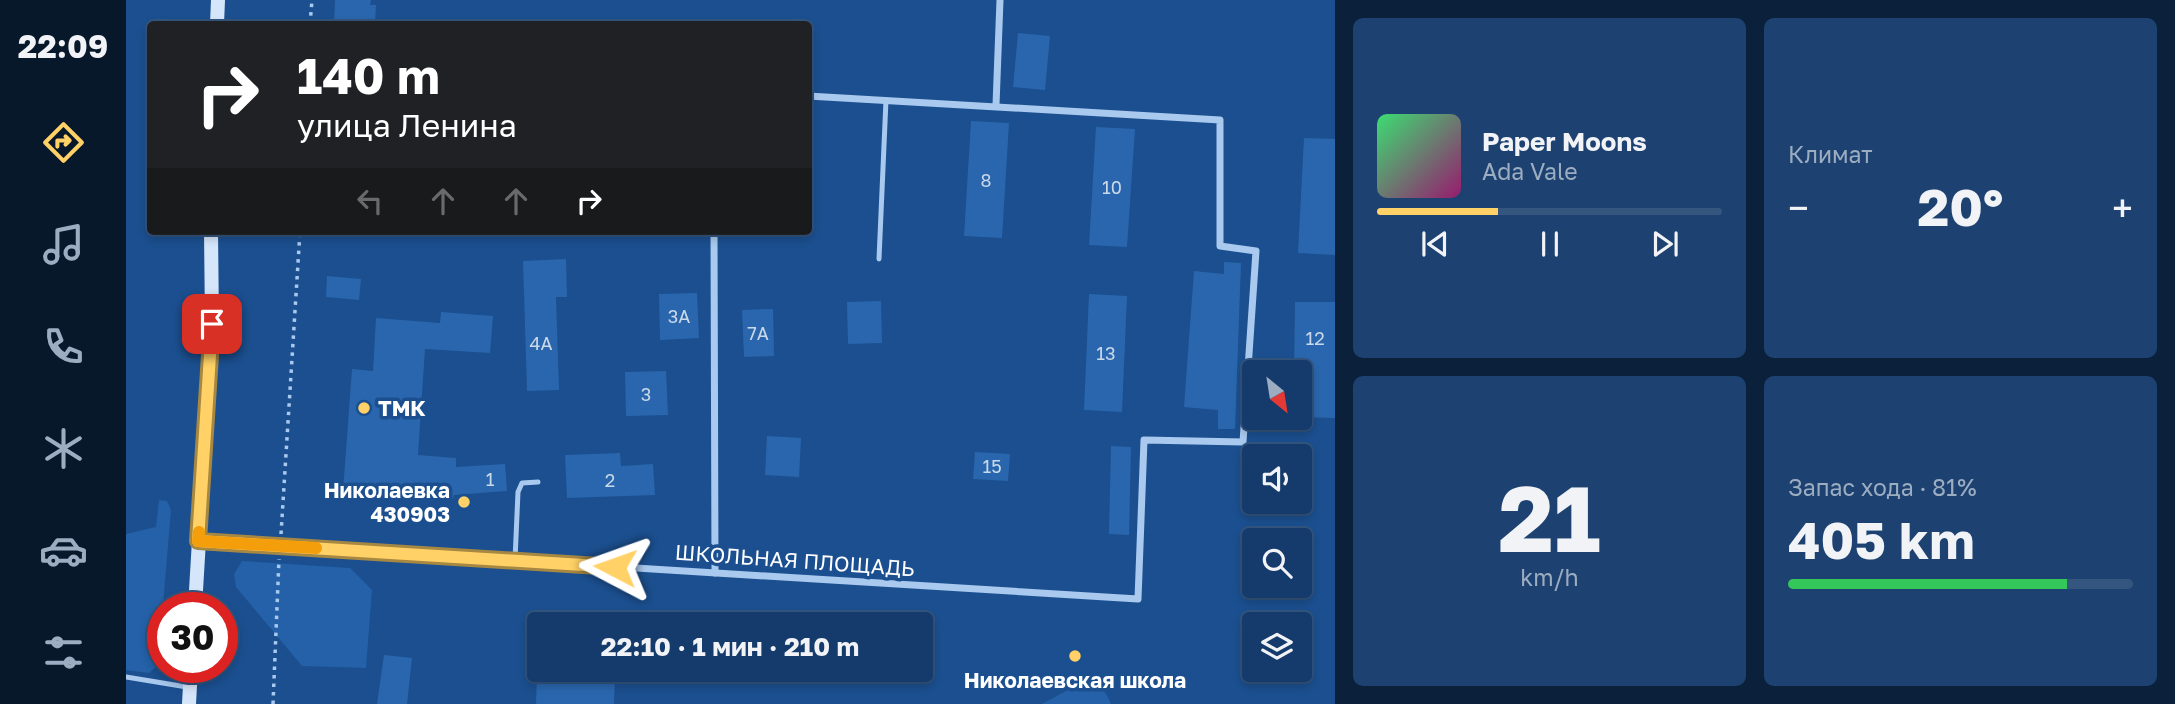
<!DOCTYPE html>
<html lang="ru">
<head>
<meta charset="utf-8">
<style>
  :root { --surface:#143b6b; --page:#1d4271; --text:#f1f3f6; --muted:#9dadc1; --line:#33557e; --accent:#ffd166 }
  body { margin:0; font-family:"Golos Text",sans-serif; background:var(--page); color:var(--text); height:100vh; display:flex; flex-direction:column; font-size:26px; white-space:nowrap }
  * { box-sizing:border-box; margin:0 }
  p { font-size:23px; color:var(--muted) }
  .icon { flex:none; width:38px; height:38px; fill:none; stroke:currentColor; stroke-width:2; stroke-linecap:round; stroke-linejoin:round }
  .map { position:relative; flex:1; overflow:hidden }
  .panel { display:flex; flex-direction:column; gap:18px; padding:18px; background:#0b203b; width:840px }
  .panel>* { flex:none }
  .top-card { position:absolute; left:21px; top:21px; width:665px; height:214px; border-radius:7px; box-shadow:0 4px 10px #0003,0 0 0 2px var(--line); background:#202124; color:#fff; overflow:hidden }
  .needle { width:46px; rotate:150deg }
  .controls { position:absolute; left:1116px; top:360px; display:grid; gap:14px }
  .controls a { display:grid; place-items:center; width:70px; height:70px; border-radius:7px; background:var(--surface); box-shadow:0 4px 10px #0003,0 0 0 2px var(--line); font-size:35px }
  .speed { position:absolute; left:21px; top:592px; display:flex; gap:14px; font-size:35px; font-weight:700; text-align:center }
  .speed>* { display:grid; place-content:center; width:91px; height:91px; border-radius:50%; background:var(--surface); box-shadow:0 4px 10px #0003,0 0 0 2px var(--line); line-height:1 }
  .speed .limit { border:10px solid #d22; background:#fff; color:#111 }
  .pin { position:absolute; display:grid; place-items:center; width:60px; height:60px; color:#fff; margin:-30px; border-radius:14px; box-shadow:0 4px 10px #0006 }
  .me { position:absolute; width:77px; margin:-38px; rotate:274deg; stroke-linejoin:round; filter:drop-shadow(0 0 5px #0008) }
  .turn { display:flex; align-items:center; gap:24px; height:147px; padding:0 35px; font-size:32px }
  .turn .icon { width:91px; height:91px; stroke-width:2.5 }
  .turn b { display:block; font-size:49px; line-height:60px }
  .lanes { display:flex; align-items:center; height:66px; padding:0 35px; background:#0003; justify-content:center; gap:35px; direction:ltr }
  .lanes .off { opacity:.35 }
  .big { font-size:52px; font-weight:700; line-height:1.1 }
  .panel .card { flex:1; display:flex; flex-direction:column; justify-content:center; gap:10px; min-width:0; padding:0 24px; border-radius:10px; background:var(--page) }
  .panel .dial { align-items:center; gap:0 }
  .dial b { font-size:91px; line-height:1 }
  .song { display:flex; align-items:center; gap:21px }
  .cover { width:84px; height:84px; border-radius:10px; background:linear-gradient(135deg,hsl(140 70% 55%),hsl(320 70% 35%)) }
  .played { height:7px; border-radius:4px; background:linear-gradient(90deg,var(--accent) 35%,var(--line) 35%) }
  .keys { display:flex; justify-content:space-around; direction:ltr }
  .heat { display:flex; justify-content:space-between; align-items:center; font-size:38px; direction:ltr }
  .charge { height:10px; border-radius:5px; background:linear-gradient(90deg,#34c759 81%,var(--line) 0) }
  .panel .tiles { flex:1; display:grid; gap:18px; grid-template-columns:repeat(2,1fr) }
  .trip { position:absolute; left:401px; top:612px; width:406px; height:70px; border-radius:7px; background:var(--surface); box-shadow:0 4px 10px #0003,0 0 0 2px var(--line); font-weight:700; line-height:70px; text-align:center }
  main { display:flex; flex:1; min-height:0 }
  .tab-bar { display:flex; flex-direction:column; width:126px; justify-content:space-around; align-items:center; background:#08182b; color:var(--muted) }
  .tab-bar .icon { width:49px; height:49px }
  .tab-bar .on { color:var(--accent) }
  .tab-bar b { font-size:32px; color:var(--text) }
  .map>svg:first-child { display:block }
  .green { fill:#2461a8 }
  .building { fill:#2a66ad }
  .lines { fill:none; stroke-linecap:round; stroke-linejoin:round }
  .path { stroke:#a9c9ee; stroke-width:3.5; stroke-dasharray:3.5 5; stroke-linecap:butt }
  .service { stroke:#a9c9ee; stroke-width:5 }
  .minor { stroke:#a9c9ee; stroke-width:7 }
  .secondary { stroke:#d6e6fa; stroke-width:14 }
  .route-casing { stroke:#a68842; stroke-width:18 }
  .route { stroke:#ffd166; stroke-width:12 }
  .slow { stroke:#f59e0b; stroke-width:12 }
  .poi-dot { fill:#ffd166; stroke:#1b4f8f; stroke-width:2.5 }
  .labels { text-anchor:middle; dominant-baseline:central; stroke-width:7; stroke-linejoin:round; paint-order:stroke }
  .number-label { font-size:18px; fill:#cad9ea }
  .poi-label { font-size:21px; font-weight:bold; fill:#fff; stroke:#1b4f8f; text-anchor:start }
  .street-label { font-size:21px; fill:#fff; stroke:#1b4f8f }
</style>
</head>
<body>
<main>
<nav class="tab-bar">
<b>22:09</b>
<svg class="icon on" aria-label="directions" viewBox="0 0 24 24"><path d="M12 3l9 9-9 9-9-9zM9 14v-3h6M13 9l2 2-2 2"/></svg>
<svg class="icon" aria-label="music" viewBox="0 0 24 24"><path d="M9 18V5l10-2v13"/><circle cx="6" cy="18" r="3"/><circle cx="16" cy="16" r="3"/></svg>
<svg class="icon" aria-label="phone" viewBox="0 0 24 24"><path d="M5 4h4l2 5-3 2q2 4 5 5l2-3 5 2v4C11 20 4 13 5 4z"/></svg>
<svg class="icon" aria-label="climate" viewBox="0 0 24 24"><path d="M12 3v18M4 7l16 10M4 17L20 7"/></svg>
<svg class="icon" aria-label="car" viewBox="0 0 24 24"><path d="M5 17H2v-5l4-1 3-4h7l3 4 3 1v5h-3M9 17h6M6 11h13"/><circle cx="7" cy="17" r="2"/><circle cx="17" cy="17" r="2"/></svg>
<svg class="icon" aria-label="filters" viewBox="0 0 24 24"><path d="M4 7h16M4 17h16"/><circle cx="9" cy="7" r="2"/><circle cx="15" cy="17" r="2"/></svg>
</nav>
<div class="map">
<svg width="1209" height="704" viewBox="0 0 1209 704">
  <rect width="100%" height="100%" fill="#1b4f8f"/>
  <!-- green -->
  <g class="green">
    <polygon points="33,500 41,501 45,510 32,665 23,673 0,670 0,534 30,527"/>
    <polygon points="116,561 224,568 246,590 240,668 176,666 110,587 108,574"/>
    <path d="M960 680C974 683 980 692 985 704H916Z"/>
  </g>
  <!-- building -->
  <g class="building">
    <polygon points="209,0 245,0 244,5 250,5 249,24 208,24"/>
    <polygon points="892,33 924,36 919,90 887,87"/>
    <polygon points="845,121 883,123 876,238 838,236"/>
    <polygon points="970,127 1009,129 1001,247 963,245"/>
    <polygon points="1178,138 1209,139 1209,255 1172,253"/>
    <polygon points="440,259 441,297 430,297 433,390 401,391 397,261"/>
    <polygon points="1098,262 1115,263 1109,429 1092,429 1092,410 1058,407 1068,271 1098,274"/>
    <polygon points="201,276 235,279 233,300 200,297"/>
    <polygon points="571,293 573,338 534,340 533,294"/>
    <polygon points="963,294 1001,296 996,412 958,410"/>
    <polygon points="755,301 756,343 722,344 721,302"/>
    <polygon points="1169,302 1209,302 1209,418 1174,417 1174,373 1168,373"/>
    <polygon points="647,309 648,356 618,357 616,310"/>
    <polygon points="315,312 367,316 364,353 299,349 292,455 330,458 330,467 379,464 381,491 328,495 327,499 217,491 226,369 247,371 250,318 314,323"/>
    <polygon points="540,371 542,415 500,416 499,372"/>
    <polygon points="641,436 675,438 673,477 639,475"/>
    <polygon points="985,446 1005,447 1003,535 983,534"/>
    <polygon points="849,452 884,454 882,481 847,479"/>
    <polygon points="494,453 495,466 527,464 529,495 441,498 439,455"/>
    <polygon points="258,655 286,658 281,704 251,704"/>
    <polygon points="411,674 489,675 488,704 410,704"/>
  </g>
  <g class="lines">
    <!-- path -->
    <g class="path">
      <polyline points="184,24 186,0"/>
      <polyline points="155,534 174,231"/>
      <polyline points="147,704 153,559"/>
    </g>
    <!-- service -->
    <g class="service">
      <polyline points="753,259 760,100"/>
      <polyline points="389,560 392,492 396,483 412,482"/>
      <polyline points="0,677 61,687"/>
    </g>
    <!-- minor -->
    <g class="minor">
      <polyline points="870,105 874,0"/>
      <polyline points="588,231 589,573"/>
      <polyline points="73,541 1012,599 1018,440 1117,442 1130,251 1094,246 1094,120 682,96"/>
    </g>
    <!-- secondary -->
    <g class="secondary">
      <polyline points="91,24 92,0"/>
      <polyline points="69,607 86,324 85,231"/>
      <polyline points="63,704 65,667"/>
    </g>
  </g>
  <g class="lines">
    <defs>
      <polyline id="route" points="86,324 72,541 489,567"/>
    </defs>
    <!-- route casing -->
    <use href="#route" class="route-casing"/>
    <!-- route -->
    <use href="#route" class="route"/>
    <!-- slow -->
    <polyline class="slow" points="73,532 72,541 190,548"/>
  </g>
  <!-- markers -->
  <g class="poi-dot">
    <circle cx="238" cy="408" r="7"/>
    <circle cx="338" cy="502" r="7"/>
    <circle cx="949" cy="656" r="7"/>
  </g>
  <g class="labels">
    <!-- number labels -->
    <g class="number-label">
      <text x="860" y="180">8</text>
      <text x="986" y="187">10</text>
      <text x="553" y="316">3А</text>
      <text x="632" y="333">7А</text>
      <text x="1189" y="338">12</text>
      <text x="415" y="343">4А</text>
      <text x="980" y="353">13</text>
      <text x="520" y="394">3</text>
      <text x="866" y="466">15</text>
      <text x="364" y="479">1</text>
      <text x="484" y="480">2</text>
    </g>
    <!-- poi labels -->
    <g class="poi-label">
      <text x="252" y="408">ТМК</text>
      <text x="324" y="490" text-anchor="end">Николаевка<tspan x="324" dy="24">430903</tspan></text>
      <text x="949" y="680" text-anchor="middle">Николаевская школа</text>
    </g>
    <!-- street labels -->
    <g class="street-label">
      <text transform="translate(669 560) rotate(4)">ШКОЛЬНАЯ ПЛОЩАДЬ</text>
    </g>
  </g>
</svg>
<div class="controls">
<a><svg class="needle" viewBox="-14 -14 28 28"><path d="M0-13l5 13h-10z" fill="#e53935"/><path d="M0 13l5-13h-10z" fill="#9dadc1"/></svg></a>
<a><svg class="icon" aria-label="sound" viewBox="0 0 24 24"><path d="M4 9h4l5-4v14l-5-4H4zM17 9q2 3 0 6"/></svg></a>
<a><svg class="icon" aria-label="search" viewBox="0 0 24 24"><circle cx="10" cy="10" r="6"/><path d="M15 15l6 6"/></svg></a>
<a><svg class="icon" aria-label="layers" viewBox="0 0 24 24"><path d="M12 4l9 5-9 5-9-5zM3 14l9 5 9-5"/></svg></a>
</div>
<div class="speed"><div class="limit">30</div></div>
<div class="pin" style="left:86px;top:324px;background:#d93025"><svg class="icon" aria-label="arrive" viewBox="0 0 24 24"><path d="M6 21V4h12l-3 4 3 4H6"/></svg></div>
<svg class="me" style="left:489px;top:567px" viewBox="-20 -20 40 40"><path d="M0-17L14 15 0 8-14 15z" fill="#ffd166" stroke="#fff" stroke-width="4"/></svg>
<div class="trip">22:10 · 1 мин · 210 m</div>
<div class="top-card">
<div class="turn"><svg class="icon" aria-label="right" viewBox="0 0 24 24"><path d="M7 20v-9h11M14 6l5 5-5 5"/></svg><div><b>140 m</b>улица Ленина</div></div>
<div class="lanes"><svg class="icon off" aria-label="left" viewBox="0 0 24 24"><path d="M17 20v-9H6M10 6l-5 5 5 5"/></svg><svg class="icon off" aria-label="ahead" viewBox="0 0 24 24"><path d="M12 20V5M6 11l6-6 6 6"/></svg><svg class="icon off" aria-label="ahead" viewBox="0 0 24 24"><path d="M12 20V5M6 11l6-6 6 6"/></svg><svg class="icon" aria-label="right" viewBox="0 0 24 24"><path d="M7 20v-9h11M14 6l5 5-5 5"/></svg></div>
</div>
</div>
<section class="panel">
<div class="tiles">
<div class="card">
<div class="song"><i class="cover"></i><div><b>Paper Moons</b><p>Ada Vale</p></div></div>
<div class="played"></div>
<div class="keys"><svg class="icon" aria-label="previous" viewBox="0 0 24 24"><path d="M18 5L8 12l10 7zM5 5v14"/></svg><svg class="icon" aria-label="pause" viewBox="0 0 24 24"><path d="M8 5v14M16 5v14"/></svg><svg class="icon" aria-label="next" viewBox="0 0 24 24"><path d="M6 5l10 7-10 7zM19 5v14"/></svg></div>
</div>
<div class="card"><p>Климат</p>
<div class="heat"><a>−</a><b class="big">20°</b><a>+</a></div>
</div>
<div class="card dial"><b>21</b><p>km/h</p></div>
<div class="card"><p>Запас хода · 81%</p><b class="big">405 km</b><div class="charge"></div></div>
</div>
</section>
</main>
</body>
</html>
